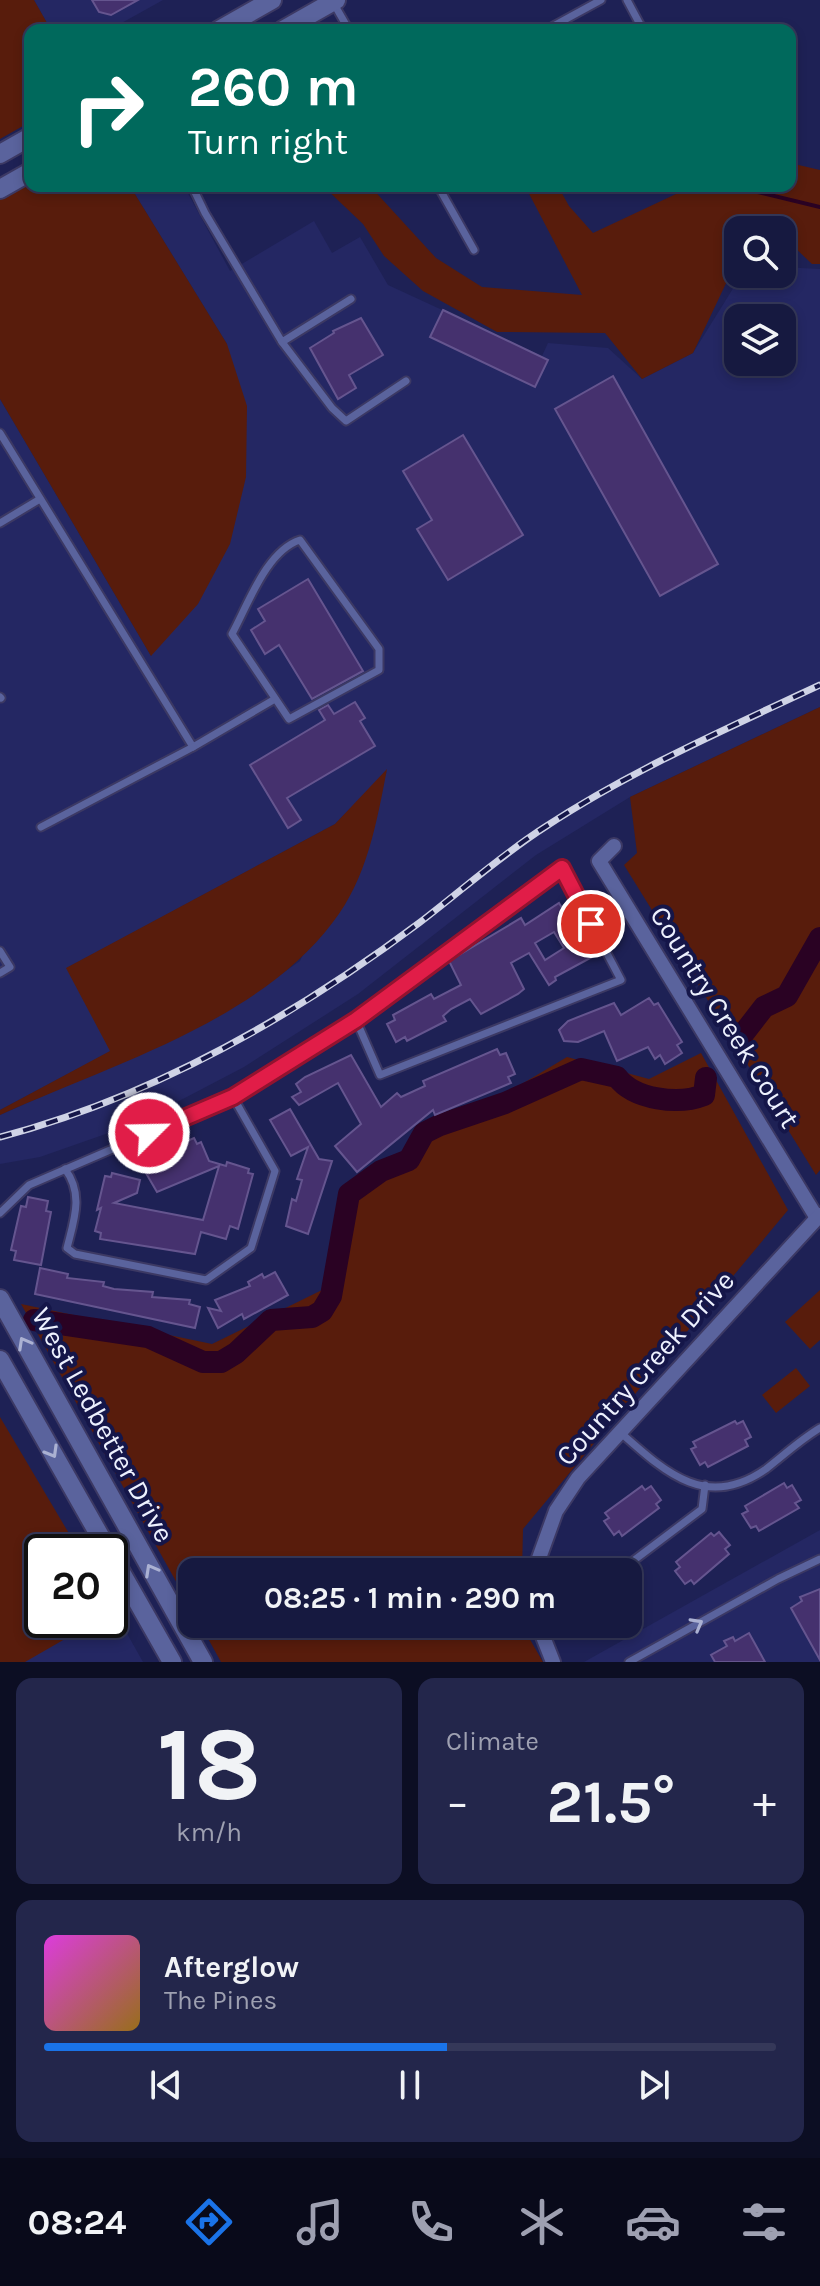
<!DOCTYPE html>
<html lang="en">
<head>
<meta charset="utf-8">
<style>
  :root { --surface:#161940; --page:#23264b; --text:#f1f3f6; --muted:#9ea0b1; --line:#353859; --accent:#1a73e8 }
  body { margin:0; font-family:Karla,sans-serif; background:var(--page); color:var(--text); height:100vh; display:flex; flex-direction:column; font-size:30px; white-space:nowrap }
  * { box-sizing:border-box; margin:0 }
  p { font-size:26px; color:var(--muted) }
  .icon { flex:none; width:44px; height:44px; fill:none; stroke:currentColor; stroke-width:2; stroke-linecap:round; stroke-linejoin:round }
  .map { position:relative; height:1662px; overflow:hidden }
  .panel { display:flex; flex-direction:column; gap:16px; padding:16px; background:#0c0e23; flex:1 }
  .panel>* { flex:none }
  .guide { position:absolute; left:24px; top:24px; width:772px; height:168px; border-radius:16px; box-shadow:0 4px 12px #0003,0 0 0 2px var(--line); background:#00695c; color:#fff; overflow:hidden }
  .buttons { position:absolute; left:724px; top:216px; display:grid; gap:16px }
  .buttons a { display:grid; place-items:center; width:72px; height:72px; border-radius:16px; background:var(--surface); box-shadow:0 4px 12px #0003,0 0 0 2px var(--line); font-size:40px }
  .speed { position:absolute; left:24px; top:1534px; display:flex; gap:16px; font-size:40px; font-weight:700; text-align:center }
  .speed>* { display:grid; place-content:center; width:104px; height:104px; border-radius:50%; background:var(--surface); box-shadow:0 4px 12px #0003,0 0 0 2px var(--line); line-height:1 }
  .speed .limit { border:4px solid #111; border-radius:12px; background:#fff; color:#111 }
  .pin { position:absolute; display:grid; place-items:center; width:68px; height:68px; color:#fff; margin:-34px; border:4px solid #fff; border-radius:50%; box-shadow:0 2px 8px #0007 }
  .me { position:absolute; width:88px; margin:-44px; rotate:67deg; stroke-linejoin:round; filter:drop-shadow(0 0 6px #0008) }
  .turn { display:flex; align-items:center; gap:28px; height:168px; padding:0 32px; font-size:36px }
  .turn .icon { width:104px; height:104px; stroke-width:2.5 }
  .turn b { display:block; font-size:56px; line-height:68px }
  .big { font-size:60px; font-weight:700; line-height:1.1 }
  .panel .card { flex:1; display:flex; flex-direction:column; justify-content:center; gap:12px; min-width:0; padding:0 28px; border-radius:16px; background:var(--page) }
  .panel .dial { align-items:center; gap:0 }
  .dial b { font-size:104px; line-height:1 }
  .song { display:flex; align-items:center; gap:24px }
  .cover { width:96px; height:96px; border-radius:12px; background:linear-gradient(135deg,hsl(300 70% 55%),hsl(40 70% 35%)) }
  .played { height:8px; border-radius:4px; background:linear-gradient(90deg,var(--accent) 55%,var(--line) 55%) }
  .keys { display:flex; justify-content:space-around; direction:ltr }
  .heat { display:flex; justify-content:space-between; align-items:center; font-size:44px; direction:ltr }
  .panel .tiles { flex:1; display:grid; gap:16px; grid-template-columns:1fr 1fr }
  .card:last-child { grid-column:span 2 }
  .trip { position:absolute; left:178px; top:1558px; width:464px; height:80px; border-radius:16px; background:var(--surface); box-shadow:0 4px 12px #0003,0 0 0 2px var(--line); font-weight:700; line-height:80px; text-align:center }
  .dock { display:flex; height:128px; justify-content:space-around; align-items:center; background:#090a1a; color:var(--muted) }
  .dock .icon { width:56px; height:56px }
  .dock .current { color:var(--accent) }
  .dock b { font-size:36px; color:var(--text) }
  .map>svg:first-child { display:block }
  .built { fill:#242763; fill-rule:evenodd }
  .green { fill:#581c0c }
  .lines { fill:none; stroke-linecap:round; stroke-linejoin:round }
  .stream { stroke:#2a0223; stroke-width:4 }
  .river { stroke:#2a0223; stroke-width:22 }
  .building { fill:#45316e; stroke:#65558f; stroke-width:2; fill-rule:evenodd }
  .service-casing { stroke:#3c3964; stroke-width:11 }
  .minor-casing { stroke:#3c3964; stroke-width:18 }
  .secondary-casing { stroke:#3c3964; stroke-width:22 }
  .service { stroke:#5a639d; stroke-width:7 }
  .minor { stroke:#5a639d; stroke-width:14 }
  .secondary { stroke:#5a639d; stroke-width:18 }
  .rail-casing { stroke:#cfd3e6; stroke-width:7 }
  .rail { stroke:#151649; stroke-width:4; stroke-dasharray:12; stroke-linecap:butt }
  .oneway { stroke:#abb1d2 }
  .route-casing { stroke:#92132f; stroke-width:20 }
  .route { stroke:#e11d48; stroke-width:14 }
  .labels { text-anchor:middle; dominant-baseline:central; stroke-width:8; stroke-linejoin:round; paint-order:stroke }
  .street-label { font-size:28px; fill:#edf1fe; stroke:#151649 }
</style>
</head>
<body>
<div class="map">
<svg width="820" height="1662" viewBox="0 0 820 1662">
  <rect width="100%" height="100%" fill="#1e2155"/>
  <!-- built -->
  <g class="built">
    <polygon points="34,0 163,0 109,30 51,30"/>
    <path d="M130 186H184L230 271 314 221 332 253 360 237 388 285 542 356 548 343 608 348 642 379 693 353 742 274H782V267L820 269V707L630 797 536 855 358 994 244 1067 137 1123 40 1157 0 1164V1115L184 1033 244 1000 300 961 387 771 335 824 67 968 111 1051 0 1110V399L151 656 227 344ZM738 318H782V362H738Z"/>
    <polygon points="820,1530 820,1662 584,1662"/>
    <polygon points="112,1607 143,1662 18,1662 90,1620 110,1620"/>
  </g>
  <!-- green -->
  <g class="green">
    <polygon points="0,0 34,0 51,30 30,30 30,122 0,139"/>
    <polygon points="790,163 820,170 820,264 812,264 791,244 782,245 782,230 738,230 738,258 693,353 642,379 605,333 497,332 423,291 384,256 363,224 323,186 370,186 436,258 482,287 582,295 525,186 558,186 569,206 593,233 693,186 790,186"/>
    <polygon points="30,180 30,186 130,186 227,344 247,406 246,477 230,544 198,604 151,656 0,399 0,195"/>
    <polygon points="820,707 820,1170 816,1175 624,865 637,853 630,797"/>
    <path d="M387 769C377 821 367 879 333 922 258 1022 110 1065 0 1115V1110L110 1051 66 968 335 824Z"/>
    <polygon points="701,1053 788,1210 523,1529 522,1572 192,1572 192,1610 21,1304 212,1344 322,1290 344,1190 567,1057 649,1079"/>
    <polygon points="820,1290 820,1340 810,1349 785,1322"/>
    <polygon points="796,1368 810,1386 776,1413 762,1395"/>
    <polygon points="0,1417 80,1552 42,1552 42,1620 98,1620 25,1662 0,1662"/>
    <polygon points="200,1624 521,1624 543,1662 221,1662"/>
  </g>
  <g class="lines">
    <!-- stream -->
    <polyline class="stream" points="758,192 820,207"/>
    <!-- river -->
    <g class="river">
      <polyline points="740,1038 764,1007 787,996 820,938"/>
      <path d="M34 1320 148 1337 203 1362H221L236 1353 271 1320 312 1317 322 1311 331 1296 349 1194 381 1171 409 1160 424 1133 440 1125 505 1103 581 1069 617 1077C634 1100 679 1105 704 1095L706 1078"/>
    </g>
  </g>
  <!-- building -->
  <g class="building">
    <polygon points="92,0 138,0 111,15 99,12"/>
    <polygon points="443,310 548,360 535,387 430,337"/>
    <polygon points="361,318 383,355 349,375 356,388 338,399 310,348 334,333 333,331"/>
    <polygon points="613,376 718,564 660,596 555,409"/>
    <polygon points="463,435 523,535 448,580 417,529 432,520 403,471"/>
    <polygon points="308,579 363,671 312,699 279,645 265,654 251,630 265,621 258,609"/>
    <polygon points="355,702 365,718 360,721 375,746 287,798 301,820 288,828 250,765 325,720 319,710 328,705 334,714"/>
    <path d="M559 903 592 957 555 977 556 980 549 985 529 953 511 963 524 989 518 994 481 1014 470 999 451 1009 443 1016 446 1021 407 1041 405 1037 396 1042 387 1024 395 1020 393 1015 431 994 434 999 461 985 449 961 521 918 525 925ZM554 932 564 948 545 960 535 943Z"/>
    <polygon points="649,998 654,1005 658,1003 682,1042 677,1045 682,1053 665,1064 660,1055 655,1059 648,1047 617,1061 604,1031 578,1042 564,1041 559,1030 568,1021 614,1003 621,1015"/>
    <polygon points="497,1049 500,1055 506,1053 515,1074 508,1077 511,1083 435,1115 433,1110 357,1172 335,1146 361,1124 338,1083 299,1105 292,1097 301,1092 296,1084 305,1077 351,1055 381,1107 397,1093 401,1097 425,1086 423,1081"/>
    <polygon points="290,1109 319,1159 332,1161 308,1234 286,1226 292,1199 296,1201 302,1180 297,1179 308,1147 291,1156 270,1120"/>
    <polygon points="194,1138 197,1144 201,1142 209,1161 226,1166 227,1162 249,1169 248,1173 253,1174 238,1229 230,1226 226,1239 201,1232 195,1254 100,1239 101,1233 95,1231 101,1208 97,1210 105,1176 111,1177 112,1173 140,1180 137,1193 114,1203 203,1220 219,1166 157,1192 143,1168 146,1167 143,1160"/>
    <polygon points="28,1197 48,1201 46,1211 51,1212 41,1265 14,1260 16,1251 11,1250 21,1206 26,1207"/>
    <polygon points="40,1268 68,1274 67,1278 104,1282 103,1286 114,1289 153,1292 152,1297 190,1300 189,1304 200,1307 195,1328 35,1294"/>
    <polygon points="275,1272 288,1295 244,1319 242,1314 218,1328 208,1308 221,1311 215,1300 250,1286 248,1282 262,1274 264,1278"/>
    <polygon points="735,1421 737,1424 743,1421 751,1437 745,1440 748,1446 708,1467 705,1462 700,1465 691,1449 696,1447 693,1442"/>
    <polygon points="784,1483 787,1488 792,1485 801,1500 795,1503 799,1508 759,1531 756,1526 751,1528 742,1514 748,1511 745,1506"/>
    <polygon points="642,1486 645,1490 651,1486 661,1500 656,1504 659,1508 622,1536 619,1531 614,1535 604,1521 609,1518 605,1513"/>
    <polygon points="719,1532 730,1545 725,1549 729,1554 694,1584 691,1580 685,1584 675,1571 680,1567 676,1562 711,1533 714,1536"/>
    <polygon points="820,1589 820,1660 791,1608 802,1601 800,1597"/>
    <polygon points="749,1633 765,1662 715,1662 711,1655 727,1646 724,1641 733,1637 735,1641"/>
  </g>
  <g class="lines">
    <defs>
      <g id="service">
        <polyline points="627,0 643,30"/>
        <polyline points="334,4 349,30"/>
        <polyline points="546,30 601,0"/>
        <polyline points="192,186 205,213 282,342 351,299"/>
        <polyline points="438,186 474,250"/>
        <polyline points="282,342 332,408 346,421 406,381"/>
        <polyline points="0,433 193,747 275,699"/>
        <polyline points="0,523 40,499"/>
        <path d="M300 540 379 649V670L289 719 232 634C248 605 266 551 300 540Z"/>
        <polyline points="0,697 1,698"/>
        <polyline points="41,827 193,747"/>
        <polyline points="0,951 10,967 0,973"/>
        <path d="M65 1169C84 1194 74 1220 67 1248L75 1254 206 1280 251 1248 275 1171 233 1097"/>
        <polyline points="0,1213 29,1185 233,1097 356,1020 562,868 621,980 380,1075 356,1020"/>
        <path d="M620 1432C665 1472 706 1511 766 1469 784 1455 800 1440 820 1428"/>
        <polyline points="633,1561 702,1509 705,1485"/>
        <polyline points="629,1662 778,1579 820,1559"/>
      </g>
      <g id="minor">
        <polyline points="614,846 599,861 817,1218"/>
        <polyline points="534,1572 556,1511 578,1478 820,1215"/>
        <polyline points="538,1624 553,1662"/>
      </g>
      <g id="secondary">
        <polyline points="219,30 272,0"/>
        <polyline points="283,30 336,0"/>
        <polyline points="0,154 30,137"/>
        <polyline points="0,189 30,172"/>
        <polyline points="0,1299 203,1662"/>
        <polyline points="0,1360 109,1552"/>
        <polyline points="110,1553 172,1662"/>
      </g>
    </defs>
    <!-- service casing -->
    <use href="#service" class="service-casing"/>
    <!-- minor casing -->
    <use href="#minor" class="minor-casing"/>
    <!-- secondary casing -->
    <use href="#secondary" class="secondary-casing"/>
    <!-- service -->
    <use href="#service" class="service"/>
    <!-- minor -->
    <use href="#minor" class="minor"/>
    <!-- secondary -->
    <use href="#secondary" class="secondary"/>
    <defs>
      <path id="rail" d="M0 1137C153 1097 293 1017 419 923 461 891 501 855 545 827 632 770 726 729 820 685"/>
    </defs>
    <!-- rail casing -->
    <use href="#rail" class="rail-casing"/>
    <!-- rail -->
    <use href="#rail" class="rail"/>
  </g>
  <!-- one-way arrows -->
  <defs><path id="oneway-chevron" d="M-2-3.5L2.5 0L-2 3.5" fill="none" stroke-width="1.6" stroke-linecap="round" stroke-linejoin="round" transform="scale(2)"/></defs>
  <g class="oneway">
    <use href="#oneway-chevron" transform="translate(24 1343) rotate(-119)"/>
    <use href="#oneway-chevron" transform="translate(52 1452) rotate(60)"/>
    <use href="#oneway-chevron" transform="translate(151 1570) rotate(-119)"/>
    <use href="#oneway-chevron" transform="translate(697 1624) rotate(-29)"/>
  </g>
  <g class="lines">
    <defs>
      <polyline id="route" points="149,1133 233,1097 356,1020 562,868 591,924"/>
    </defs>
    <!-- route casing -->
    <use href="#route" class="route-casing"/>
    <!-- route -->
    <use href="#route" class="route"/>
  </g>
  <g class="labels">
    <!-- street labels -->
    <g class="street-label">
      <text transform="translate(725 1017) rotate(58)">Country Creek Court</text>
      <text transform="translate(645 1368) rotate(-48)">Country Creek Drive</text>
      <text transform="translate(103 1425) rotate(61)">West Ledbetter Drive</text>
    </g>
  </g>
</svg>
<div class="buttons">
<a><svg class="icon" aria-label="search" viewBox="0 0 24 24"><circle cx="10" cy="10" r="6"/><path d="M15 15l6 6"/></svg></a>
<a><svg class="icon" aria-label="layers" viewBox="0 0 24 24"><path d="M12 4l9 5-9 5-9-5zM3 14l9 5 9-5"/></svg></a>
</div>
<div class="speed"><div class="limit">20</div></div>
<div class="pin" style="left:591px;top:924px;background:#d93025"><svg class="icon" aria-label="arrive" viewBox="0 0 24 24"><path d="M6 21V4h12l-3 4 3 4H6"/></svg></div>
<svg class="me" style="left:149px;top:1133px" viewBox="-20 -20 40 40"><circle r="17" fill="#e11d48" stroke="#fff" stroke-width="3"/><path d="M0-11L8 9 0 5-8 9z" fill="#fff"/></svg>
<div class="trip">08:25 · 1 min · 290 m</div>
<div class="guide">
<div class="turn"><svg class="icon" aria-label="right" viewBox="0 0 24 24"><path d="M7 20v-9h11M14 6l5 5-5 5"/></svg><div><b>260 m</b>Turn right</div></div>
</div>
</div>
<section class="panel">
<div class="tiles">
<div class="card dial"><b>18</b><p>km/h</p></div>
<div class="card"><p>Climate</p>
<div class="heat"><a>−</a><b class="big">21.5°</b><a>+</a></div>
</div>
<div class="card">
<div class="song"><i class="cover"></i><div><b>Afterglow</b><p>The Pines</p></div></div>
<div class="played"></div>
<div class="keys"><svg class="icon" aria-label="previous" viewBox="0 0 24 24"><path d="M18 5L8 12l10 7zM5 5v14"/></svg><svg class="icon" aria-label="pause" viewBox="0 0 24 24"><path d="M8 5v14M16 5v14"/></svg><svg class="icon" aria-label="next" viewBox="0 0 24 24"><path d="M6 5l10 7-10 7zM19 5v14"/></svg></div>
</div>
</div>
</section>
<nav class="dock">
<b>08:24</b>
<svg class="icon current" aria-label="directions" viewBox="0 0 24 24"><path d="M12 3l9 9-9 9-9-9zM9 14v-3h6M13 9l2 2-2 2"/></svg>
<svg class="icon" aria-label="music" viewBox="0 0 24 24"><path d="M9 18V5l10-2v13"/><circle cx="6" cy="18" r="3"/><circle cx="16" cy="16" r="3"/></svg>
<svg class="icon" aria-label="phone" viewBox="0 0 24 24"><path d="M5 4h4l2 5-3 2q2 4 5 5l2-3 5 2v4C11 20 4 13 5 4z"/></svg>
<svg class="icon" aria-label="climate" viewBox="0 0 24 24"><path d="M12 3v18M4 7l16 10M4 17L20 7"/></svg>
<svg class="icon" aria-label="car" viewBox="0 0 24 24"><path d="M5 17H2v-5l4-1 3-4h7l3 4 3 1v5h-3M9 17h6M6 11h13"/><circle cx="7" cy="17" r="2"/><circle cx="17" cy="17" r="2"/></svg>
<svg class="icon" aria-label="filters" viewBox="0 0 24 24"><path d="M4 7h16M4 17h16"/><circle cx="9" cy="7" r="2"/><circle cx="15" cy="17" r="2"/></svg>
</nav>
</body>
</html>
